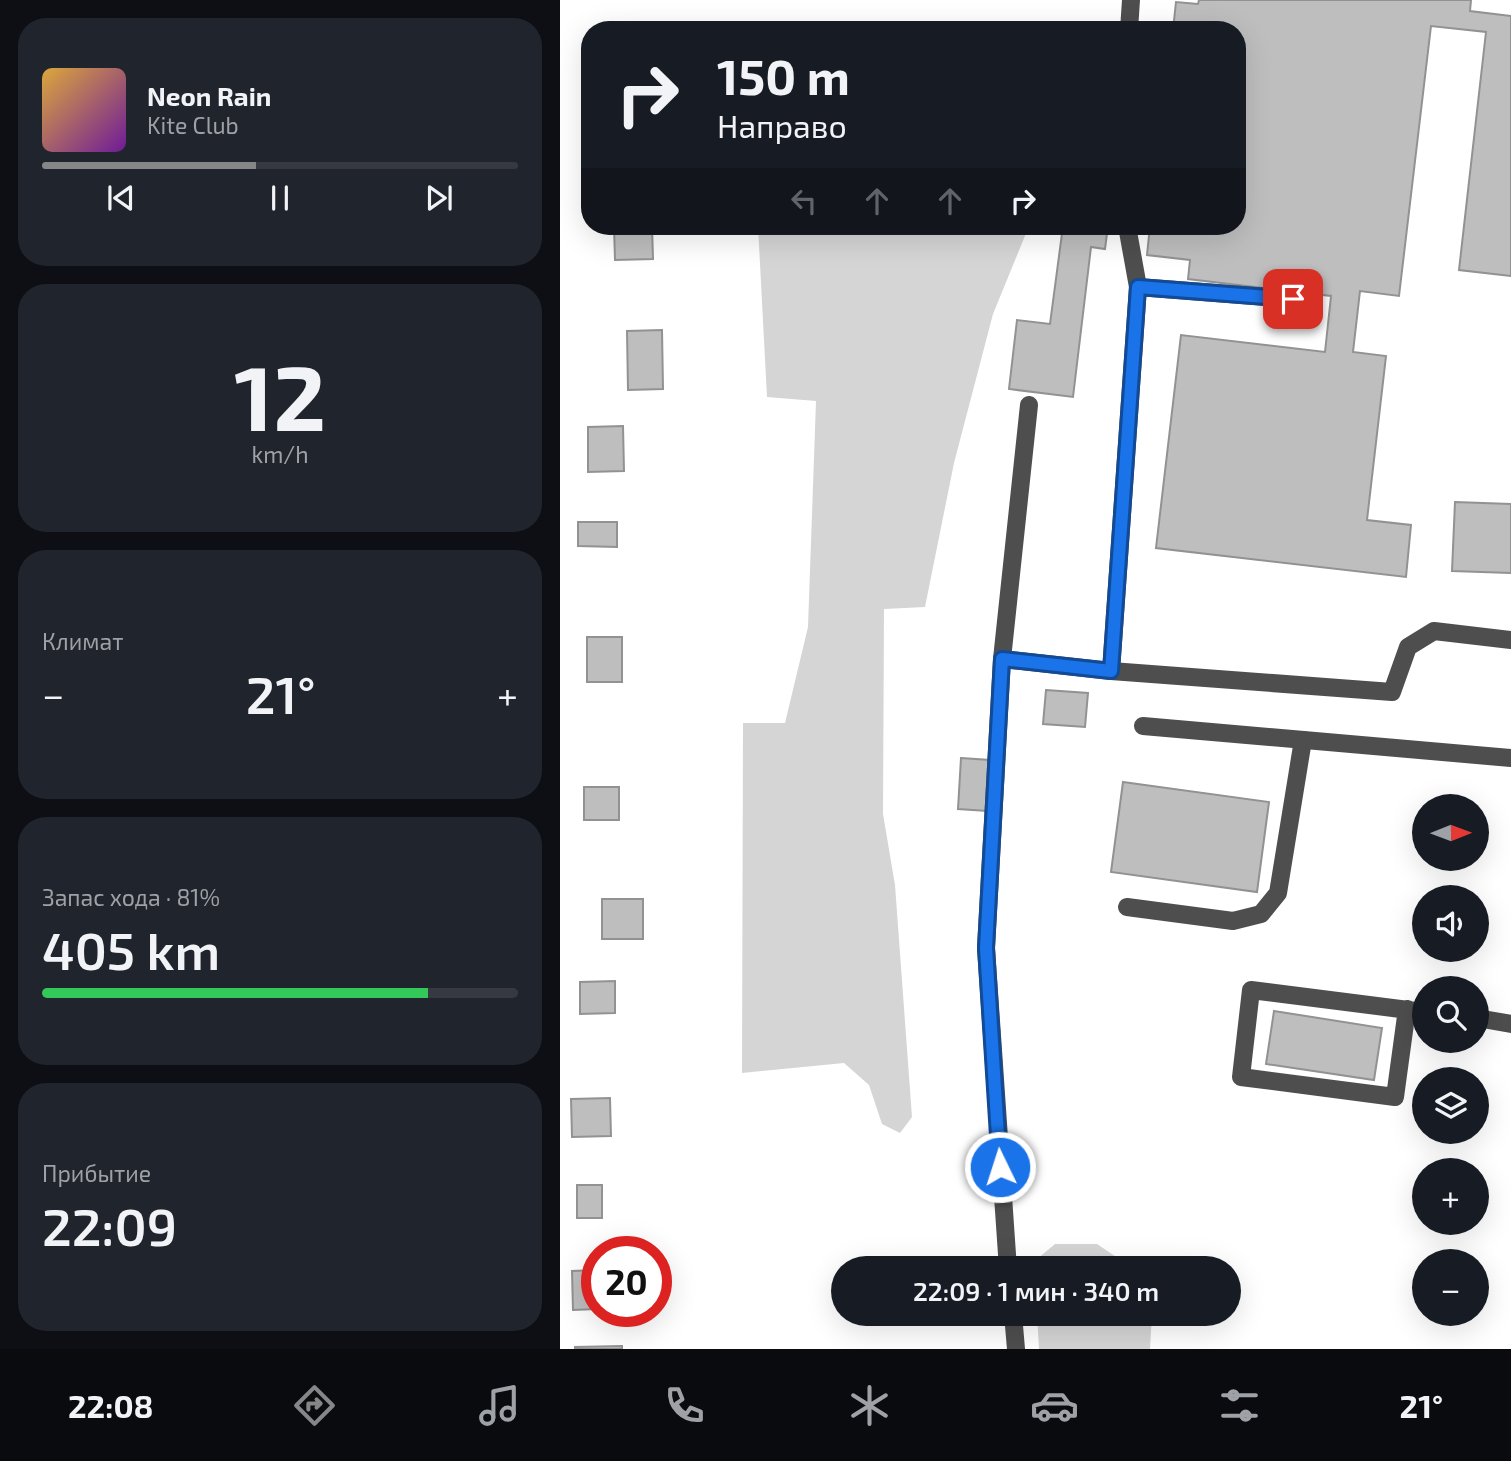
<!DOCTYPE html>
<html lang="ru">
<head>
<meta charset="utf-8">
<style>
  :root { --surface:#171b24; --page:#20242c; --text:#f1f3f6; --muted:#9ea1a6; --line:#363941; --accent:#858687 }
  body { margin:0; font-family:"Exo 2",sans-serif; background:var(--page); color:var(--text); height:100vh; display:flex; flex-direction:column; font-size:26px; white-space:nowrap }
  * { box-sizing:border-box; margin:0 }
  p { font-size:23px; color:var(--muted) }
  .icon { flex:none; width:38px; height:38px; fill:none; stroke:currentColor; stroke-width:2; stroke-linecap:round; stroke-linejoin:round }
  .map { position:relative; flex:1; overflow:hidden }
  .side { display:flex; flex-direction:column; gap:18px; padding:18px; background:#0d0f14; width:560px }
  .side>* { flex:none }
  .top-card { position:absolute; left:21px; top:21px; width:665px; height:214px; border-radius:28px; box-shadow:0 7px 28px #0002; background:#171b24; color:var(--text); overflow:hidden }
  .needle { width:46px; rotate:89deg }
  .buttons { position:absolute; left:852px; top:794px; display:grid; gap:14px }
  .buttons a { display:grid; place-items:center; width:77px; height:77px; border-radius:50%; background:var(--surface); box-shadow:0 7px 28px #0002; font-size:35px }
  .speed { position:absolute; left:21px; top:1236px; display:flex; gap:14px; font-size:35px; font-weight:700; text-align:center }
  .speed>* { display:grid; place-content:center; width:91px; height:91px; border-radius:50%; background:var(--surface); box-shadow:0 7px 28px #0002; line-height:1 }
  .speed .limit { border:10px solid #d22; background:#fff; color:#111 }
  .pin { position:absolute; display:grid; place-items:center; width:60px; height:60px; color:#fff; margin:-30px; border-radius:14px; box-shadow:0 4px 10px #0006 }
  .me { position:absolute; width:77px; margin:-38px; rotate:356deg; stroke-linejoin:round; filter:drop-shadow(0 0 5px #0008) }
  .turn { display:flex; align-items:center; gap:24px; height:147px; padding:0 21px; font-size:32px }
  .turn .icon { width:91px; height:91px; stroke-width:2.5 }
  .turn b { display:block; font-size:49px; line-height:60px }
  .lanes { display:flex; align-items:center; height:66px; padding:0 21px; background:#0003; justify-content:center; gap:35px; direction:ltr }
  .lanes .off { opacity:.35 }
  .big { font-size:52px; font-weight:600; line-height:1.1 }
  .side .tile { flex:1; display:flex; flex-direction:column; justify-content:center; gap:10px; min-width:0; padding:0 24px; border-radius:28px; background:var(--page) }
  .side .dial { align-items:center; gap:0 }
  .dial b { font-size:91px; line-height:1 }
  .song { display:flex; align-items:center; gap:21px }
  .cover { width:84px; height:84px; border-radius:10px; background:linear-gradient(135deg,hsl(40 70% 55%),hsl(280 70% 35%)) }
  .played { height:7px; border-radius:4px; background:linear-gradient(90deg,var(--accent) 45%,var(--line) 45%) }
  .keys { display:flex; justify-content:space-around; direction:ltr }
  .heat { display:flex; justify-content:space-between; align-items:center; font-size:38px; direction:ltr }
  .charge { height:10px; border-radius:5px; background:linear-gradient(90deg,#34c759 81%,var(--line) 0) }
  .trip { position:absolute; left:271px; top:1256px; width:410px; height:70px; border-radius:35px; background:var(--surface); box-shadow:0 7px 28px #0002; font-weight:600; line-height:70px; text-align:center }
  .dock { display:flex; height:112px; justify-content:space-around; align-items:center; background:#090b0e; color:var(--muted) }
  .dock .icon { width:49px; height:49px }
  .dock .selected { color:var(--accent) }
  .dock b { font-size:32px; color:var(--text) }
  main { display:flex; flex:1; min-height:0 }
  .map>svg:first-child { display:block }
  .green { fill:#d5d5d5 }
  .building { fill:#bebebe; stroke:#929292; stroke-width:2 }
  .lines { fill:none; stroke-linecap:round; stroke-linejoin:round }
  .minor { stroke:#4e4e4e; stroke-width:18 }
  .route-casing { stroke:#114b97; stroke-width:18 }
  .route { stroke:#1a73e8; stroke-width:12 }
</style>
</head>
<body>
<main>
<section class="side">
<div class="tile">
<div class="song"><i class="cover"></i><div><b>Neon Rain</b><p>Kite Club</p></div></div>
<div class="played"></div>
<div class="keys"><svg class="icon" aria-label="previous" viewBox="0 0 24 24"><path d="M18 5L8 12l10 7zM5 5v14"/></svg><svg class="icon" aria-label="pause" viewBox="0 0 24 24"><path d="M8 5v14M16 5v14"/></svg><svg class="icon" aria-label="next" viewBox="0 0 24 24"><path d="M6 5l10 7-10 7zM19 5v14"/></svg></div>
</div>
<div class="tile dial"><b>12</b><p>km/h</p></div>
<div class="tile"><p>Климат</p>
<div class="heat"><a>−</a><b class="big">21°</b><a>+</a></div>
</div>
<div class="tile"><p>Запас хода · 81%</p><b class="big">405 km</b><div class="charge"></div></div>
<div class="tile"><p>Прибытие</p><b class="big">22:09</b></div>
</section>
<div class="map">
<svg width="951" height="1349" viewBox="0 0 951 1349">
  <rect width="100%" height="100%" fill="#fff"/>
  <!-- green -->
  <g class="green">
    <polygon points="198,226 469,226 433,314 394,463 365,607 324,609 323,814 335,885 352,1117 340,1133 322,1124 309,1085 284,1063 182,1073 183,723 225,723 248,627 256,401 207,397"/>
    <polygon points="495,1244 537,1244 574,1269 475,1269 476,1260"/>
    <polygon points="477,1314 592,1314 590,1349 479,1349"/>
  </g>
  <!-- building -->
  <g class="building">
    <polygon points="639,0 911,0 910,11 951,16 951,276 899,270 926,32 871,26 839,296 800,291 793,352 826,356 807,520 851,525 846,577 596,548 621,335 765,352 771,296 628,279 630,260 587,255 590,226 677,226 677,30 613,30 616,2 638,4"/>
    <polygon points="54,226 92,226 93,259 55,260"/>
    <polygon points="503,226 548,226 545,249 531,247 513,397 449,389 457,320 490,324"/>
    <polygon points="102,330 103,389 68,390 67,331"/>
    <polygon points="63,426 64,471 28,472 28,427"/>
    <polygon points="895,502 951,504 951,573 892,571"/>
    <polygon points="18,522 57,522 57,547 18,546"/>
    <rect x="27" y="637" width="35" height="45"/>
    <polygon points="486,690 528,693 525,727 483,724"/>
    <polygon points="401,758 430,760 427,811 398,809"/>
    <polygon points="563,782 709,802 697,892 551,872"/>
    <rect x="24" y="787" width="35" height="33"/>
    <rect x="42" y="899" width="41" height="40"/>
    <polygon points="55,981 55,1013 20,1014 20,982"/>
    <polygon points="714,1011 822,1028 814,1080 706,1064"/>
    <polygon points="50,1098 51,1136 12,1137 11,1099"/>
    <rect x="17" y="1185" width="25" height="33"/>
    <polygon points="37,1270 37,1309 13,1310 12,1271"/>
    <polygon points="62,1346 62,1349 15,1349 15,1347"/>
  </g>
  <g class="lines">
    <!-- minor -->
    <g class="minor">
      <polyline points="569,30 571,0"/>
      <polyline points="567,226 578,287"/>
      <polyline points="733,299 578,287 551,671 832,692 848,647 874,631 951,640"/>
      <polyline points="442,659 551,671"/>
      <polyline points="583,726 951,758"/>
      <polyline points="567,907 673,921 701,914 718,893 743,740"/>
      <polyline points="847,1009 835,1097 681,1077 691,990 864,1012"/>
      <polyline points="917,1018 951,1024"/>
      <polyline points="448,1269 426,948 442,659 469,405"/>
      <polyline points="453,1314 456,1349"/>
    </g>
  </g>
  <g class="lines">
    <defs>
      <polyline id="route" points="440,1167 426,948 442,659 551,671 578,287 733,299"/>
    </defs>
    <!-- route casing -->
    <use href="#route" class="route-casing"/>
    <!-- route -->
    <use href="#route" class="route"/>
  </g>
</svg>
<div class="buttons">
<a><svg class="needle" viewBox="-14 -14 28 28"><path d="M0-13l5 13h-10z" fill="#e53935"/><path d="M0 13l5-13h-10z" fill="#9ea1a6"/></svg></a>
<a><svg class="icon" aria-label="sound" viewBox="0 0 24 24"><path d="M4 9h4l5-4v14l-5-4H4zM17 9q2 3 0 6"/></svg></a>
<a><svg class="icon" aria-label="search" viewBox="0 0 24 24"><circle cx="10" cy="10" r="6"/><path d="M15 15l6 6"/></svg></a>
<a><svg class="icon" aria-label="layers" viewBox="0 0 24 24"><path d="M12 4l9 5-9 5-9-5zM3 14l9 5 9-5"/></svg></a>
<a>+</a>
<a>−</a>
</div>
<div class="speed"><div class="limit">20</div></div>
<div class="pin" style="left:733px;top:299px;background:#d93025"><svg class="icon" aria-label="arrive" viewBox="0 0 24 24"><path d="M6 21V4h12l-3 4 3 4H6"/></svg></div>
<svg class="me" style="left:440px;top:1167px" viewBox="-20 -20 40 40"><circle r="17" fill="#1a73e8" stroke="#fff" stroke-width="3"/><path d="M0-11L8 9 0 5-8 9z" fill="#fff"/></svg>
<div class="trip">22:09 · 1 мин · 340 m</div>
<div class="top-card">
<div class="turn"><svg class="icon" aria-label="right" viewBox="0 0 24 24"><path d="M7 20v-9h11M14 6l5 5-5 5"/></svg><div><b>150 m</b>Направо</div></div>
<div class="lanes"><svg class="icon off" aria-label="left" viewBox="0 0 24 24"><path d="M17 20v-9H6M10 6l-5 5 5 5"/></svg><svg class="icon off" aria-label="ahead" viewBox="0 0 24 24"><path d="M12 20V5M6 11l6-6 6 6"/></svg><svg class="icon off" aria-label="ahead" viewBox="0 0 24 24"><path d="M12 20V5M6 11l6-6 6 6"/></svg><svg class="icon" aria-label="right" viewBox="0 0 24 24"><path d="M7 20v-9h11M14 6l5 5-5 5"/></svg></div>
</div>
</div>
</main>
<nav class="dock">
<b>22:08</b>
<svg class="icon selected" aria-label="directions" viewBox="0 0 24 24"><path d="M12 3l9 9-9 9-9-9zM9 14v-3h6M13 9l2 2-2 2"/></svg>
<svg class="icon" aria-label="music" viewBox="0 0 24 24"><path d="M9 18V5l10-2v13"/><circle cx="6" cy="18" r="3"/><circle cx="16" cy="16" r="3"/></svg>
<svg class="icon" aria-label="phone" viewBox="0 0 24 24"><path d="M5 4h4l2 5-3 2q2 4 5 5l2-3 5 2v4C11 20 4 13 5 4z"/></svg>
<svg class="icon" aria-label="climate" viewBox="0 0 24 24"><path d="M12 3v18M4 7l16 10M4 17L20 7"/></svg>
<svg class="icon" aria-label="car" viewBox="0 0 24 24"><path d="M5 17H2v-5l4-1 3-4h7l3 4 3 1v5h-3M9 17h6M6 11h13"/><circle cx="7" cy="17" r="2"/><circle cx="17" cy="17" r="2"/></svg>
<svg class="icon" aria-label="filters" viewBox="0 0 24 24"><path d="M4 7h16M4 17h16"/><circle cx="9" cy="7" r="2"/><circle cx="15" cy="17" r="2"/></svg>
<b>21°</b>
</nav>
</body>
</html>
